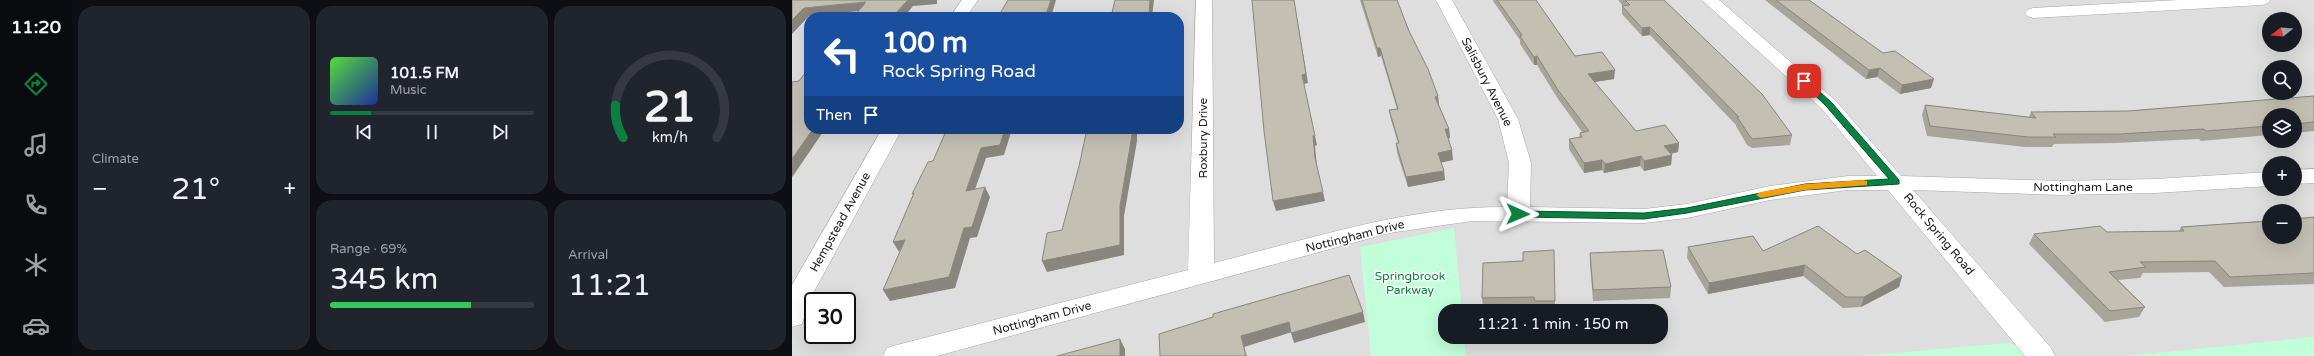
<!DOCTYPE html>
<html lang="en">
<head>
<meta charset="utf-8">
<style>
  :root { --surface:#171b24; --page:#20242c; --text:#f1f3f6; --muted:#9ea1a6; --line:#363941; --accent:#0b8043 }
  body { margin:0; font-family:"Varela Round",sans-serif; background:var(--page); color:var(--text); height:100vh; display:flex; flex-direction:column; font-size:15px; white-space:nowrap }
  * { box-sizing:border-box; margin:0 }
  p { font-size:13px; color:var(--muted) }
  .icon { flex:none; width:22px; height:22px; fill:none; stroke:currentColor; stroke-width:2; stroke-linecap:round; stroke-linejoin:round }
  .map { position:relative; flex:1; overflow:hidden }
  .details { display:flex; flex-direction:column; gap:6px; padding:6px; background:#0d0f14; width:720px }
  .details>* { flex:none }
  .guide { position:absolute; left:12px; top:12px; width:380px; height:122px; border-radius:16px; box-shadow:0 4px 16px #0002; background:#1a4fa0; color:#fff; overflow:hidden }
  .needle { width:26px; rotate:253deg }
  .tools { position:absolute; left:1470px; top:12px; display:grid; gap:8px }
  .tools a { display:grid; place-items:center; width:40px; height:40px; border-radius:50%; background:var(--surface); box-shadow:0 4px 16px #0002; font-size:20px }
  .speed { position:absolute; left:12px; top:292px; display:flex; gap:8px; font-size:20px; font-weight:700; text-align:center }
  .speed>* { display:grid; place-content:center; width:52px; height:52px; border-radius:50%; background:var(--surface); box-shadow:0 4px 16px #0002; line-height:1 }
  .speed .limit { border:2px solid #111; border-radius:6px; background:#fff; color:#111 }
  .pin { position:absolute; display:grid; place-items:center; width:34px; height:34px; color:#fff; margin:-17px; border-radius:8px; box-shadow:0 2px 6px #0006 }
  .me { position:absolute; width:44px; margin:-22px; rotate:91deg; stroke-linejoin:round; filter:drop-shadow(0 0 3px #0008) }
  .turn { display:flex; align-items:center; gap:14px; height:84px; padding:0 12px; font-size:18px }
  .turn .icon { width:52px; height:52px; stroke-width:2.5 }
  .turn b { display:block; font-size:28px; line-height:34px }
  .then { display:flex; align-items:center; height:38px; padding:0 12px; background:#0003; gap:8px; font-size:15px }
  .big { font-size:30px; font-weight:600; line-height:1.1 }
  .details .tile { flex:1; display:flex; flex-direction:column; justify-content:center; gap:6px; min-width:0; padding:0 14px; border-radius:16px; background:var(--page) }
  .details .dial { align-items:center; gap:0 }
  .dial svg { height:104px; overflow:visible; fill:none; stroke:var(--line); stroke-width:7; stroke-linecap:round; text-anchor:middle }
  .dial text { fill:var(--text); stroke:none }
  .song { display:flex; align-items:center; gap:12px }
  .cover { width:48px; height:48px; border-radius:6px; background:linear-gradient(135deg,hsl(110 70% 55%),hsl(230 70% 35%)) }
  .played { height:4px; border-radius:2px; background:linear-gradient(90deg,var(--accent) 20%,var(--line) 20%) }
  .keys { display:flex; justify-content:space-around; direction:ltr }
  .heat { display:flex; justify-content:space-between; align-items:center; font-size:22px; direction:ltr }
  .charge { height:6px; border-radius:3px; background:linear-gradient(90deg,#34c759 69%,var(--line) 0) }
  .details .tiles { flex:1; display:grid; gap:6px; grid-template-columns:repeat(3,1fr) }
  .tile:first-child { grid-row:span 2 }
  .trip { position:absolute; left:646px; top:304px; width:230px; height:40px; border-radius:16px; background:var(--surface); box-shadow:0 4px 16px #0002; font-weight:600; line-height:40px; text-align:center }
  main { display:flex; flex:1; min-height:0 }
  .menu { display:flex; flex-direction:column; width:72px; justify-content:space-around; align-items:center; background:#090b0e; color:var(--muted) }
  .menu .icon { width:28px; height:28px }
  .menu .current { color:var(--accent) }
  .menu b { font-size:18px; color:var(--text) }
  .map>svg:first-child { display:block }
  .residential { fill:#dfdede; fill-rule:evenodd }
  .park { fill:#c1fed9 }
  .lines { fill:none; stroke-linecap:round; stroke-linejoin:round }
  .minor-casing { stroke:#a8a8a8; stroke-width:1 }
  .minor { fill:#fff; fill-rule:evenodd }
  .wall { fill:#a8a499 }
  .shaded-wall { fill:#88867d }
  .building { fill:#c3bfb2; stroke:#88867d }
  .route { fill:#0b8043; stroke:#07532c }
  .slow { fill:#f59e0b }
  .labels { text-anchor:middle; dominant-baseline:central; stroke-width:3; stroke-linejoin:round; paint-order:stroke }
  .street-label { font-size:12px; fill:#212121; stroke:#fff }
  .park-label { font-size:12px; fill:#028636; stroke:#fff }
</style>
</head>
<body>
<main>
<nav class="menu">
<b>11:20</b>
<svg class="icon current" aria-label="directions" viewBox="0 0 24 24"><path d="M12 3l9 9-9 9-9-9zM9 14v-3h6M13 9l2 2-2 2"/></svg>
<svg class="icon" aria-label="music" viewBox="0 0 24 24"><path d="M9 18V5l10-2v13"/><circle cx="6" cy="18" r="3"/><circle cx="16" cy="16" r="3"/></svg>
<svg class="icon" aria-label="phone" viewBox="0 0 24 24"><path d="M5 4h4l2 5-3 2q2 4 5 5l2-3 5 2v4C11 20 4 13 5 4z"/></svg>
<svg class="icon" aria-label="climate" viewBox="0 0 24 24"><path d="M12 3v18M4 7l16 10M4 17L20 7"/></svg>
<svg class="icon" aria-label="car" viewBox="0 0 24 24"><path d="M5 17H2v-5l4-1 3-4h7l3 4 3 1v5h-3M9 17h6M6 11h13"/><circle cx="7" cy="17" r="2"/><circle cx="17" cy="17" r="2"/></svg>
</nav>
<section class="details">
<div class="tiles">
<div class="tile"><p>Climate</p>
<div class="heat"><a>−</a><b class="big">21°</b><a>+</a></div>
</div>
<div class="tile">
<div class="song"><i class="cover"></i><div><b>101.5 FM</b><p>Music</p></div></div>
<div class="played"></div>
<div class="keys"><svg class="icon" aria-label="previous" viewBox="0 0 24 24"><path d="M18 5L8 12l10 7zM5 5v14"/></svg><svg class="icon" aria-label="pause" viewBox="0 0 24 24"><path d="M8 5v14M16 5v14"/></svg><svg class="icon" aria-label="next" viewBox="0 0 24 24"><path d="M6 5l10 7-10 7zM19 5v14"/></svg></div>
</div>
<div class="tile dial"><svg viewBox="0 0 100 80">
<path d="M14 69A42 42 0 1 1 86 69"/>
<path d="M14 69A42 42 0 0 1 8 44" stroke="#0b8043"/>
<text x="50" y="56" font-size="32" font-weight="700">21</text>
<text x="50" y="72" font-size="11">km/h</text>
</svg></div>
<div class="tile"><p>Range · 69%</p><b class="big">345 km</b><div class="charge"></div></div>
<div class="tile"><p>Arrival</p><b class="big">11:21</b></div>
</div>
</section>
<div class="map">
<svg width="1522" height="356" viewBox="0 0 1522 356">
  <rect width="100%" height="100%" fill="#f2f2e7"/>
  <!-- residential -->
  <path class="residential" d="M0 0H1522V356H0ZM17 17H387V129H17ZM1477 19H1503V45H1477ZM1477 67H1503V93H1477ZM1477 115H1503V141H1477ZM1477 163H1503V189H1477ZM1477 211H1503V237H1477ZM21 301H55V335H21ZM653 311H869V337H653Z"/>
  <!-- park -->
  <g class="park">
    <polygon points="662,228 670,311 653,311 653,337 672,337 674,356 579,356 568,247"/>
    <polygon points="1522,337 1522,356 1335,356"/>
    <polygon points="1216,343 1260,356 1069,356"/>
  </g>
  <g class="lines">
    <defs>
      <g id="minor">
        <polygon points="170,0 186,0 174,17 158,17"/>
        <path d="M404 0H420L422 263C518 239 615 206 715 207L717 163 706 119 644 0H660L726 119 739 163 738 207 852 209 895 204 978 186 1056 176H1085L1030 109 910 0H927L1044 101 1109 176 1268 181 1363 179 1477 172V186L1363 193 1268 195 1121 190 1259 348 1263 356H1233L1096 190H1056L978 200 895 218 852 223 680 221 597 233 145 356H91L95 348 105 345 396 270Z"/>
        <polygon points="1387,0 1478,0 1476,3 1470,5 1241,18 1235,16 1233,13 1235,10 1241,8"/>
        <polygon points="90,129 110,129 18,299 10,324 0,327 0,285"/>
        <polygon points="1522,169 1522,183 1503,184 1503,170"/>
      </g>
    </defs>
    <!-- minor casing -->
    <use href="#minor" class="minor-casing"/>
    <!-- minor -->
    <use href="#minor" class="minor"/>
  </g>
  <!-- wall -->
  <g class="wall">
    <polygon points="568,0 605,0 617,31 646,96 647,105 657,129 658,138 656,139 661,160 649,162 653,180 616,187 605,153 604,143 606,143 599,120 597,110 605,109 589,56 586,57"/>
    <polygon points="701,0 744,0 783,56 822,79 802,82 844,131 887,143 886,152 879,154 880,155 879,165 852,171 848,166 812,173 810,170 792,173 777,149 777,139 787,137 788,133 790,132 766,99 745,65 742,65 728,44 728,40 701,1"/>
    <polygon points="826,0 872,0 1000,135 998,145 960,148 955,145 944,126 944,125 858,35 850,36 830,14 830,6 831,6"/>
    <polygon points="973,0 1017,0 1139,88 1108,94 1085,77 1074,79"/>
    <polygon points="1522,96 1522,131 1503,133 1503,115 1477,115 1477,135 1409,141 1407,139 1323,143 1262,144 1260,147 1233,147 1135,136 1130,115 1133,105 1237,117 1239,112 1336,111"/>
    <polygon points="1522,217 1522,284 1432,287 1417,272 1351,273 1348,278 1326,280 1353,307 1347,317 1313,322 1237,244 1242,234 1387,231 1389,227"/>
    <polygon points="896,247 971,251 1065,254 1110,276 1107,287 1069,307 1051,308 1011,276 916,294 895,258"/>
    <polygon points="798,253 879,287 878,298 801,301 798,263"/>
    <polygon points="691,263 763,301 763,311 743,311 743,307 691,308 690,298"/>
  </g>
  <!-- shaded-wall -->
  <g class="shaded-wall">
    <polygon points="116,0 145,0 145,4 121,6 112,17 100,17"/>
    <polygon points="259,0 264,0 259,17 253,17"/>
    <polygon points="358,0 362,0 360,17 357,17"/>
    <polygon points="502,0 516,83 512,84 510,75"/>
    <polygon points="74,2 78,10 17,16 0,34 0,20 12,8"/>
    <polygon points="858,27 858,35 850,36 850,28"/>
    <polygon points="585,48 588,48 589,56 586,57"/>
    <polygon points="745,56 745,65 742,65 742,57"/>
    <polygon points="1088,68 1085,77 1074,79 1077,70"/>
    <polygon points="823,70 822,79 796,83 796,74"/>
    <polygon points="1142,79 1139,88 1108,94 1110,85"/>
    <polygon points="646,96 647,105 643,97"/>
    <polygon points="21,129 33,129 1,176 0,177 0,159"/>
    <polygon points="213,129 220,129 212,155 194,158 179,201 174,191 189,148"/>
    <polygon points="341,129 345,129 345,141 332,216 332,255 255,272 250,261 328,206"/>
    <polygon points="653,129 657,129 658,138 654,139"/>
    <polygon points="521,136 523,136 525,145 523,146 525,167 523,158"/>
    <polygon points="887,143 886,152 872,155 872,146"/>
    <polygon points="660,150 661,160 647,163 646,153"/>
    <polygon points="880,155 879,165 852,171 852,161"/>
    <polygon points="849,156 848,166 812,173 813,164"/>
    <polygon points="810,160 810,170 792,173 792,163"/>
    <polygon points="652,171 653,180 616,187 614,177"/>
    <polygon points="193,187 198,197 185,237 178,238 163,288 98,301 91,290 172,228"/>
    <polygon points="531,192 533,201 484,211 481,201"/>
    <polygon points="113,240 107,252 101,242"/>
    <polygon points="1013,265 1011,276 916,294 917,283"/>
    <polygon points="1110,276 1107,287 1069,307 1072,297"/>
    <polygon points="571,312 573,322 502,343 499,333"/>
    <polygon points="497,322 500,332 452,347 455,356 454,356 449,336"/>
    <polygon points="328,339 333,349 333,356 328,356"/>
  </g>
  <!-- building -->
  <g class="building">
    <polygon points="0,0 116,0 100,17 61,17 74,2 12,8 0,20"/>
    <polygon points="216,0 259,0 253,17 206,17 213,5"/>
    <polygon points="323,0 358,0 357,17 319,17"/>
    <polygon points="460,0 502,0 514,74 510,75 523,136 521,136 523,158 531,192 481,201 472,131"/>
    <polygon points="570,0 605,0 617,31 636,69 646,96 643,97 657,129 653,129 660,150 646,153 652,171 614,177 604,143 607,143 597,110 606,109 588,48 585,48"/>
    <polygon points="705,0 744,0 783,56 810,52 823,70 796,74 844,131 873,125 887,143 872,146 880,155 852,161 849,156 813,164 810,160 792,163 777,139 790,137 788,133 797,131 766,90 745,56 742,57 728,36 730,35"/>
    <polygon points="833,0 872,0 970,94 1000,135 961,139 957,135 945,117 947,117 858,27 850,28 830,6 838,5"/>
    <polygon points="984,0 1017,0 1091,53 1103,51 1142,79 1110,85 1088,68 1077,70"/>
    <polygon points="17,68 17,129 21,129 0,159 0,82 7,81"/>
    <polygon points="1522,96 1522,122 1503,124 1503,115 1477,115 1477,126 1414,131 1412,129 1328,134 1261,134 1264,137 1236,137 1138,126 1133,105 1244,118 1239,112 1336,111"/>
    <polygon points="155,129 213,129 208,145 189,148 174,191 193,187 180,227 172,228 157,277 91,290 113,240 101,242 122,193 120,194 136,162 141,161"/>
    <polygon points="295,129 341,129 328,206 328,245 250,261 255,233 270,230 287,166"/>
    <polygon points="1522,217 1522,273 1438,277 1423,261 1348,262 1354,267 1317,272 1353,307 1318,311 1242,234 1308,226 1315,232 1392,231 1389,227 1477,221 1477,237 1503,237 1503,219"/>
    <polygon points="1026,226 1065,254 1073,250 1110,276 1072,297 1054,297 1013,265 917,283 896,247 961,236 971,251"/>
    <polygon points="762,250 763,301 743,301 742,297 690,298 691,263 731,261 731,252"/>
    <polygon points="871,250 879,287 801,290 798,253"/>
    <polygon points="557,275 571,312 499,333 497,322 449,336 454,356 368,356 367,334 421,317 421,314"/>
    <polygon points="328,339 328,356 265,356"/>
  </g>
  <!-- route -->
  <polygon class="route" points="1009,79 1014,79 1040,103 1107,180 1107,184 1013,190 895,213 852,219 726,217 721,214 726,211 852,213 895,208 1013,184 1097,179 1034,106 1009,82"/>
  <!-- slow -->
  <polygon class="slow" points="1071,180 1075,181 1075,185 1013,190 969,198 964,195 969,192 1013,184"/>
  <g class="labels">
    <!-- street labels -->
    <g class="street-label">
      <text transform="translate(695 82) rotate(63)">Salisbury Avenue</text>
      <text transform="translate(411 138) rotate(-90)">Roxbury Drive</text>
      <text x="1291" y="187">Nottingham Lane</text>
      <text transform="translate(48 222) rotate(-61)">Hempstead Avenue</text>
      <text transform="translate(1147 234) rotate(50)">Rock Spring Road</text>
      <text transform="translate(563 236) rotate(-14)">Nottingham Drive</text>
      <text transform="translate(250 318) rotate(-15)">Nottingham Drive</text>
    </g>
    <!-- park labels -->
    <g class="park-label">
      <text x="618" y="276">Springbrook<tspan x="618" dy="14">Parkway</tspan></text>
    </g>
  </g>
</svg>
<div class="tools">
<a><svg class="needle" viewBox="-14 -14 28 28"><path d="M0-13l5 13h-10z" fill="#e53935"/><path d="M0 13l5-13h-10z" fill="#9ea1a6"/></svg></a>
<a><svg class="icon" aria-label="search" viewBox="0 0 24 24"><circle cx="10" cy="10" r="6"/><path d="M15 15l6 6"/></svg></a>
<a><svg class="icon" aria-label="layers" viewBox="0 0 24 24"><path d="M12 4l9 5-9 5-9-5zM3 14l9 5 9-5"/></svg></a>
<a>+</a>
<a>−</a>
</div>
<div class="speed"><div class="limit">30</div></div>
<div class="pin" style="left:1012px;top:81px;background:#d93025"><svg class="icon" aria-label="arrive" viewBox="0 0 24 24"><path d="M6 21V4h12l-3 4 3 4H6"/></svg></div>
<svg class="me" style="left:726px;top:214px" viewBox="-20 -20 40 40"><path d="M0-17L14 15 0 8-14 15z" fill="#0b8043" stroke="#fff" stroke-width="4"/></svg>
<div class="trip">11:21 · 1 min · 150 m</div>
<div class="guide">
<div class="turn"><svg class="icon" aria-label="left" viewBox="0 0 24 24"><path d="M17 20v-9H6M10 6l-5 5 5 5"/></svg><div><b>100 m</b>Rock Spring Road</div></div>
<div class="then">Then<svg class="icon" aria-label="arrive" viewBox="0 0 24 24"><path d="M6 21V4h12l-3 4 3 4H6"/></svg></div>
</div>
</div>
</main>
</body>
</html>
